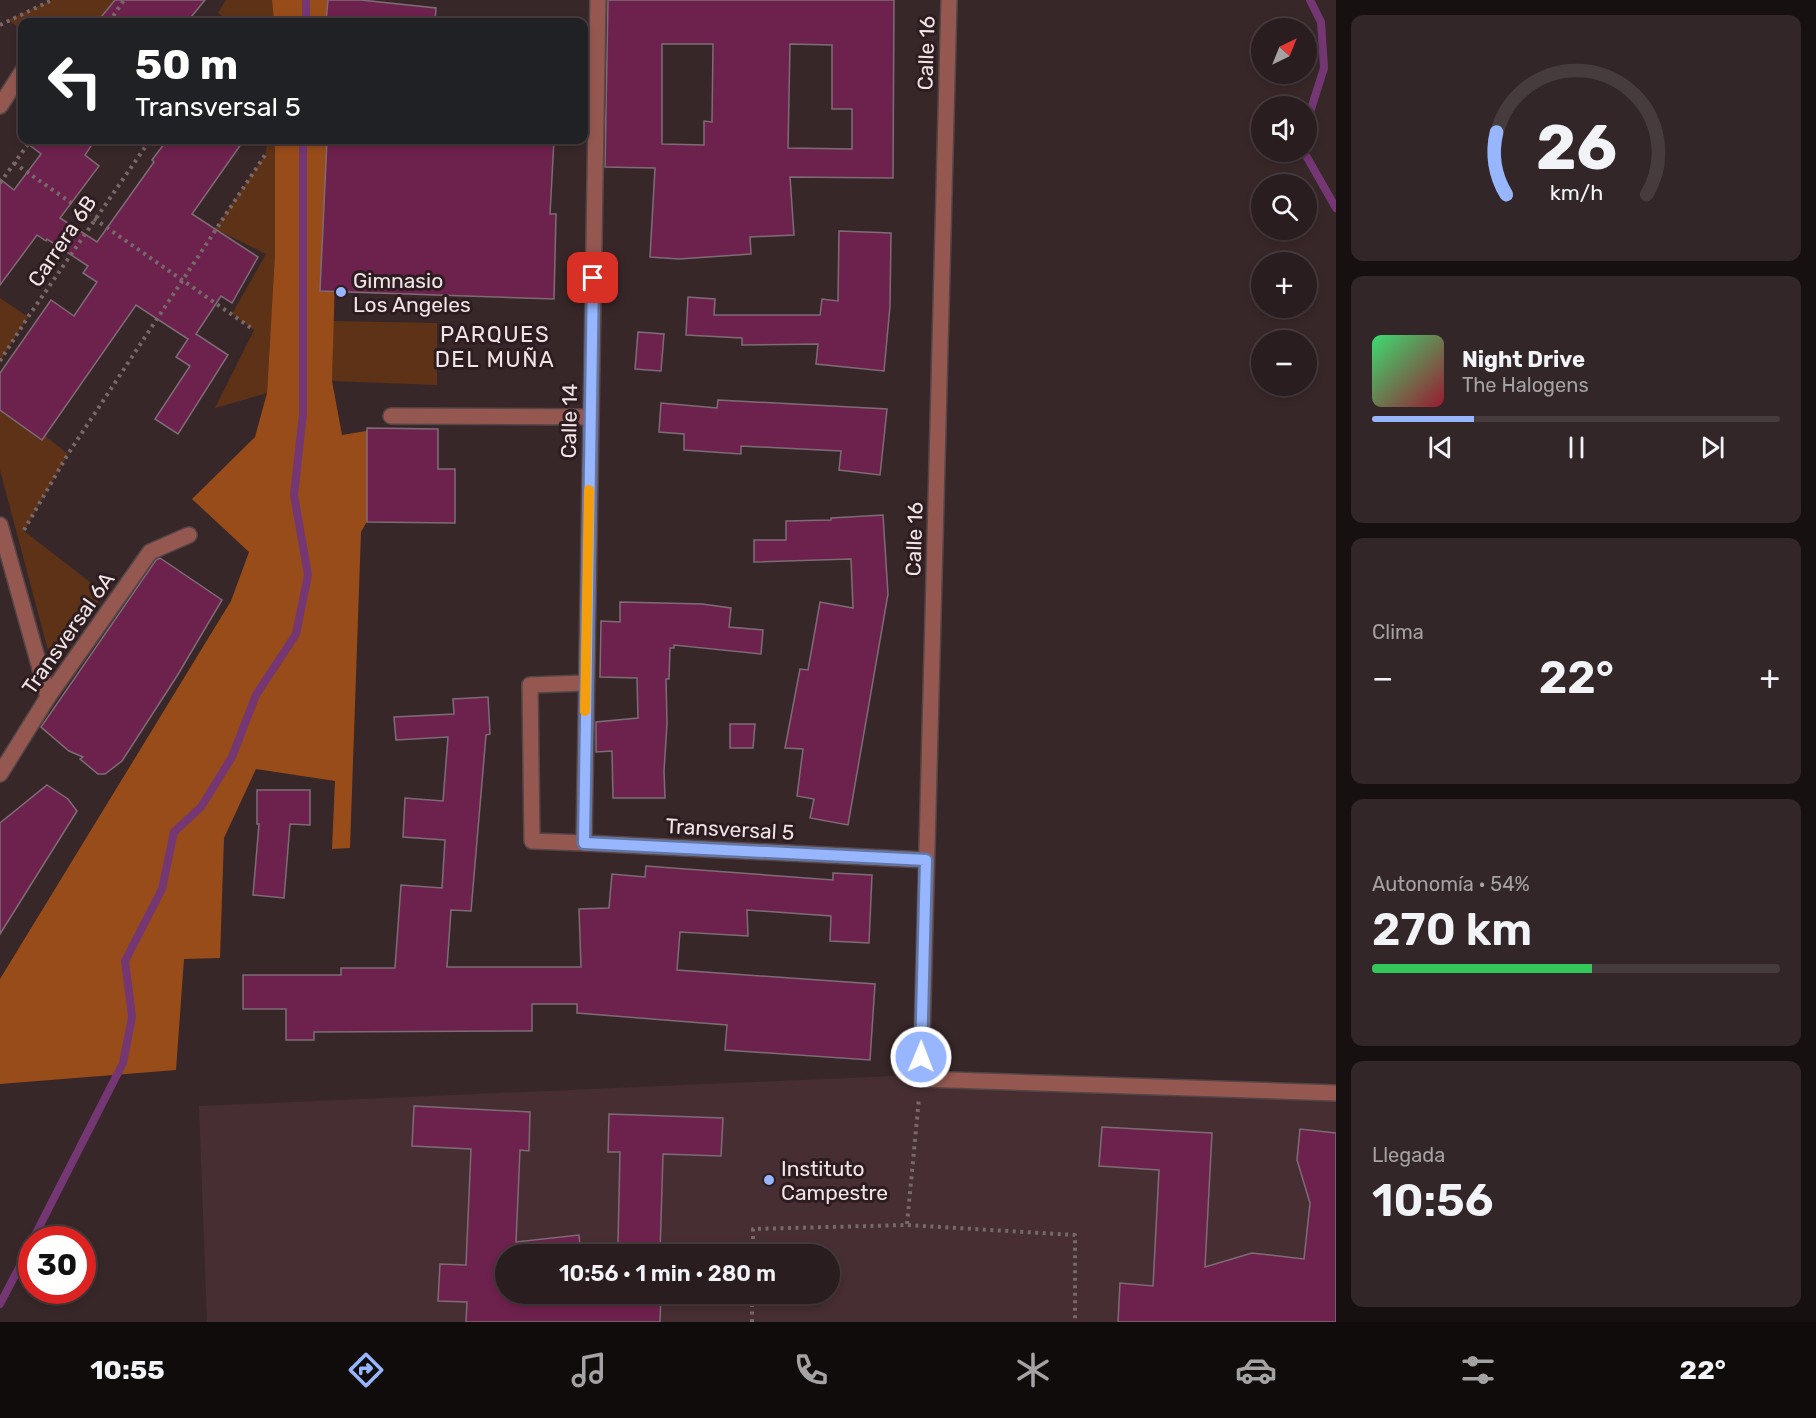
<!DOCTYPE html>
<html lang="es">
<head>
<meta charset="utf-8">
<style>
  :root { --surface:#2a1d1f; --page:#322628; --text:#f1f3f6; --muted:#a5a2a4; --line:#463b3d; --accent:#97b6fd }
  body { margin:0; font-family:Rubik,sans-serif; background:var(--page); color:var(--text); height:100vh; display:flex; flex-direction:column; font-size:22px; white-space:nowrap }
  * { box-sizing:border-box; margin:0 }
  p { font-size:20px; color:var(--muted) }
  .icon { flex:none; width:33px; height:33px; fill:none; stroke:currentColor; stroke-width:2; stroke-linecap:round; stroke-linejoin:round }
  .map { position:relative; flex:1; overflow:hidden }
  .sheet { display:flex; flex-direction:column; gap:15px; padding:15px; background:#171011; width:480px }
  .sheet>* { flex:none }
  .guide { position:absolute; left:18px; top:18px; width:570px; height:126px; border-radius:12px; box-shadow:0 3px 9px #0003,0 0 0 2px var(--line); background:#202124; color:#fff; overflow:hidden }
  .needle { width:39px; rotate:43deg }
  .tools { position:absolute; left:1251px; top:18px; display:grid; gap:12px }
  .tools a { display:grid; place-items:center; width:66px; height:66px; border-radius:50%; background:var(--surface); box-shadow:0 3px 9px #0003,0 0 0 2px var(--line); font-size:30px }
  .speed { position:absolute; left:18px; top:1226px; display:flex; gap:12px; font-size:30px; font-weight:700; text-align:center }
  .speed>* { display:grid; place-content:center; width:78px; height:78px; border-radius:50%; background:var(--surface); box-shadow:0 3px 9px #0003,0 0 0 2px var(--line); line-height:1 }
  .speed .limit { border:9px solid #d22; background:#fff; color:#111 }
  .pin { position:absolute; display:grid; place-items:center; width:51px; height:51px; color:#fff; margin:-26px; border-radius:12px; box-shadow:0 3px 9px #0006 }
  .me { position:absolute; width:66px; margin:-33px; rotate:1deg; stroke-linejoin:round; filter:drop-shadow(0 0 4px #0008) }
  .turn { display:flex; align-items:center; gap:21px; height:126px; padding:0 18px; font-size:27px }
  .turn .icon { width:78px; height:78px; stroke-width:2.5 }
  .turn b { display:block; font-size:42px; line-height:51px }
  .big { font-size:45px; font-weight:600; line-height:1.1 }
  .sheet .tile { flex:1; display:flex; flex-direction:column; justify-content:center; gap:9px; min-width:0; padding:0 21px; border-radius:12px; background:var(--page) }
  .sheet .dial { align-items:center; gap:0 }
  .dial svg { height:156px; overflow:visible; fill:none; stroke:var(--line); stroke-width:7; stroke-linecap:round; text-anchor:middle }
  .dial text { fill:var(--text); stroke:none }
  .song { display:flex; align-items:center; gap:18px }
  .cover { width:72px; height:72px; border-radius:9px; background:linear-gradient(135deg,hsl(140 70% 55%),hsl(350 70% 35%)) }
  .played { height:6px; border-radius:3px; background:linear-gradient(90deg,var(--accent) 25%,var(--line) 25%) }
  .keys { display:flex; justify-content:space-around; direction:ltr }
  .heat { display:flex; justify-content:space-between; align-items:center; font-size:33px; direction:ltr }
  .charge { height:9px; border-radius:4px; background:linear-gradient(90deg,#34c759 54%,var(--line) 0) }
  .trip { position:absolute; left:495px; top:1244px; width:345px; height:60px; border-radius:30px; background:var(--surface); box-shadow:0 3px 9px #0003,0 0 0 2px var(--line); font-weight:600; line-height:60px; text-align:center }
  .menu { display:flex; height:96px; justify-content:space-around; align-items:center; background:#110c0c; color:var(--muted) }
  .menu .icon { width:42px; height:42px }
  .menu .selected { color:var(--accent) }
  .menu b { font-size:27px; color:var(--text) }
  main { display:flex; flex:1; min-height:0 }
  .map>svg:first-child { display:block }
  .built { fill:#462e32; fill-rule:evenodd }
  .green { fill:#5e3217 }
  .forest { fill:#984c19 }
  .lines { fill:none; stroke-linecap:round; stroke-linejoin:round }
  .stream { stroke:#743774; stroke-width:8 }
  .building { fill:#6d214d; stroke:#7e6c75; stroke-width:1.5; fill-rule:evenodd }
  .lane-casing { stroke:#554547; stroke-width:18 }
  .street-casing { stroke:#554547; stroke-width:18 }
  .path { stroke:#77686a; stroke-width:4; stroke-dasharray:3 4.5; stroke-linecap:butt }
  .lane { stroke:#945850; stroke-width:15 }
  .street { stroke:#945850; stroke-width:15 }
  .route-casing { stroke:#6276a4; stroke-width:15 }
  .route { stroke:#97b6fd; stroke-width:10 }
  .slow { stroke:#f59e0b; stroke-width:10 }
  .poi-dot { fill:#97b6fd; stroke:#2e1d20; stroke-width:2 }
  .labels { text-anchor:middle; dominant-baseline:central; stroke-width:6; stroke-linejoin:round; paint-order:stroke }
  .street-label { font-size:21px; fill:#f0e4e6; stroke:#2e1d20 }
  .poi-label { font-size:21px; fill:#f0e4e6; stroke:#2e1d20; text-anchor:start }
  .neighbourhood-label { font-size:22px; letter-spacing:1.5px; fill:#f0e4e6; stroke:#2e1d20 }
</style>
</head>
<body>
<main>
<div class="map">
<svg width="1336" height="1322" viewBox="0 0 1336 1322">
  <rect width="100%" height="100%" fill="#382729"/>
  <!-- built -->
  <path class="built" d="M917 1075 1336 1099V1322H207L199 1106ZM506 1254H830V1293H506Z"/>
  <!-- green -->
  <g class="green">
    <polygon points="52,0 124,0 109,22 22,22 22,30 8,20"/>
    <polygon points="226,0 272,0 274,22 230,22 218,13"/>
    <polygon points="268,140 275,140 275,253 267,393 215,408 254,330 232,314 266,254 215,229 265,155"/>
    <polygon points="0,298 28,317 0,361"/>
    <polygon points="333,321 437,323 437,385 332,381"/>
    <polygon points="0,400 68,454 24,531 104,593 65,652 49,654 0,470"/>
  </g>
  <!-- forest -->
  <g class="forest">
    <polygon points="272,0 343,0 342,22 274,22"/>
    <polygon points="275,140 339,140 332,381 342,435 372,430 370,516 361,532 350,848 332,849 335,781 256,769 224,838 220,958 184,959 176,1070 0,1084 0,979 231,601 249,552 192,499 255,437 267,393 275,253"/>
  </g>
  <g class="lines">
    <!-- stream -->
    <g class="stream">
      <polyline points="306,22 306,0"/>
      <polyline points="1306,125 1324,68 1321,22 1310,0"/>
      <polyline points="1304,152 1336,208"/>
      <polyline points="33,1239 123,1063 132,1017 125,961 162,889 174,832 201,807 232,757 256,695 296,634 308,575 294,495 303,414 303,140"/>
      <polyline points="0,1304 32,1243"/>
    </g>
  </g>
  <!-- building -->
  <g class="building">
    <polygon points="115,0 205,0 187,22 97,22"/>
    <polygon points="328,0 361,0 436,8 435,22 326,22"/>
    <path d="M608 0H894L893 178 790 177 794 235 750 237 751 254 679 259 650 257 655 168 605 167ZM662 44H713L712 122 704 121V145L662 144ZM790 44 832 45V109H852V149L788 148Z"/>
    <polygon points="23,140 95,140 85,155 99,166 60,218 97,242 154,162 152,160 167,140 244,140 192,214 258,257 232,303 221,296 196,334 228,355 178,434 155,419 190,366 176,357 188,339 136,305 42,440 0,410 0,373 51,300 74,316 97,282 83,273 88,266 47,239 46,241 37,235 0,285 0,179 14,190 41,154"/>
    <polygon points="327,140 554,140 550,214 556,214 554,299 320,291"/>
    <polygon points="839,231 891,233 890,306 884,371 816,364 818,344 742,345 742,338 686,335 688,297 715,299 714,315 820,315 822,299 838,301"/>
    <polygon points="638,332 664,334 661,371 635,369"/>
    <polygon points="718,400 887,409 880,475 839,470 841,451 741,446 741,454 684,450 684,434 659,432 661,403 717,408"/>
    <polygon points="367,428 438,429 438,469 455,469 455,523 367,522"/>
    <polygon points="883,515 888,594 848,825 810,818 814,799 797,796 803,749 785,748 800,669 808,670 820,602 853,608 851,559 754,562 754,540 786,540 786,521 831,520 831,518"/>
    <polygon points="160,558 222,600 177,676 122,761 105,774 98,774 80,759 83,757 69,751 41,727 156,560"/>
    <polygon points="620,602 702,604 731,608 729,627 763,630 761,654 674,645 674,648 670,648 669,679 666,679 667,724 664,771 665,798 613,798 612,751 596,752 596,722 638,718 637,678 600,677 601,621 620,622"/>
    <polygon points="488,697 490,734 486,735 471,911 451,910 447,967 581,967 579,909 609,908 612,874 645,877 646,866 833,880 833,873 872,875 869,943 830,941 831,916 747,910 748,936 680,932 677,970 875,984 870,1060 725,1050 727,1025 577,1013 577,1004 532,1004 532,1031 314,1032 314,1040 286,1040 286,1009 243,1009 243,975 341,975 341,968 395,968 401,885 442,888 445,840 403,837 405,798 443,801 448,737 396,740 394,717 454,714 453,699"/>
    <polygon points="730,724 755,724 753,748 730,748"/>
    <polygon points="47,785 68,799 77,811 0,934 0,823"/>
    <polygon points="257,790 310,790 310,825 290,824 284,898 253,895 259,824 257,824"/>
    <polygon points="414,1106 530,1112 529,1151 520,1150 516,1242 579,1235 580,1246 618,1243 620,1152 608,1152 609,1114 723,1118 721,1156 663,1154 660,1254 506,1254 506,1293 661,1293 660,1322 466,1322 467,1302 438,1301 440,1264 466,1265 471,1149 412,1146"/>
    <polygon points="1102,1127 1212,1133 1205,1267 1252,1253 1304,1259 1310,1203 1297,1160 1300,1129 1336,1133 1336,1322 1118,1322 1120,1283 1153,1286 1159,1170 1099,1166"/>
  </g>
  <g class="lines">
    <defs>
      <g id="lane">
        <polyline points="0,106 22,72"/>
        <polyline points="391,416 590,417"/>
        <polyline points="584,843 532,841 530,685 585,683"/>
      </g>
      <g id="street">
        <polyline points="598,0 584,843 926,860"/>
        <polyline points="949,0 921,1079 1336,1093"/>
        <polyline points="0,525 48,697"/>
        <polyline points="0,774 48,697 150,552 189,535"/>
      </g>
    </defs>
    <!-- lane casing -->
    <use href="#lane" class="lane-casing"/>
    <!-- street casing -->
    <use href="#street" class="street-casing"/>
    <!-- path -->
    <g class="path">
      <polyline points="109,22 124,0"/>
      <polyline points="230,22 231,21"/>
      <polyline points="0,25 52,0"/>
      <polyline points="14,163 254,330"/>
      <polyline points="0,183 31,140"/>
      <polyline points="0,361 28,317 150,140"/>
      <polyline points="24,530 68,454 265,155"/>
      <polyline points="907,1224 919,1098"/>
      <polyline points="753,1254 753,1229 907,1225 1075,1235 1075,1322"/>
      <polyline points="752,1322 752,1293"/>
    </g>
    <!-- lane -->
    <use href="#lane" class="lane"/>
    <!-- street -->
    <use href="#street" class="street"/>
  </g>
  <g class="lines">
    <defs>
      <polyline id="route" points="593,278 584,843 926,860 921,1057"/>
    </defs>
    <!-- route casing -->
    <use href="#route" class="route-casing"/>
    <!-- route -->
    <use href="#route" class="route"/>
    <!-- slow -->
    <polyline class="slow" points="585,711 589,490"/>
  </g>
  <!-- markers -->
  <g class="poi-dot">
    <circle cx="341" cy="292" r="6"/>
    <circle cx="769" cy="1180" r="6"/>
  </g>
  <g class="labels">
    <!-- street labels -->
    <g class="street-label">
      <text transform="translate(926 53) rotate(-88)">Calle 16</text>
      <text transform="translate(62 241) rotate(-56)">Carrera 6B</text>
      <text transform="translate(569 421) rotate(-89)">Calle 14</text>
      <text transform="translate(914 539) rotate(-88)">Calle 16</text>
      <text transform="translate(68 633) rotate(-55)">Transversal 6A</text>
      <text transform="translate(730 829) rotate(3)">Transversal 5</text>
    </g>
    <!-- poi labels -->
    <g class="poi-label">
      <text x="353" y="280">Gimnasio<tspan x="353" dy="24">Los Angeles</tspan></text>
      <text x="781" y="1168">Instituto<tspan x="781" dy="24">Campestre</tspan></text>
    </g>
    <!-- neighbourhood labels -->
    <g class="neighbourhood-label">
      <text x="495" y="334">PARQUES<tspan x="495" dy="25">DEL MUÑA</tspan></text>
    </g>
  </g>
</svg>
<div class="tools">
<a><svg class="needle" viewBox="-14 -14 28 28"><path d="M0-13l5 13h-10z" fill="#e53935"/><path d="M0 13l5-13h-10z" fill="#a5a2a4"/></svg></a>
<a><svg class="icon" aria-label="sound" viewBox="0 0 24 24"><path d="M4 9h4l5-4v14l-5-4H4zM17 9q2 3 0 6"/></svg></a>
<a><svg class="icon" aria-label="search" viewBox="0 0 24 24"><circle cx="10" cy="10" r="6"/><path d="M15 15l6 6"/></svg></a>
<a>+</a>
<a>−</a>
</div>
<div class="speed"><div class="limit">30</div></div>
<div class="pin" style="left:593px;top:278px;background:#d93025"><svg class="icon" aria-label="arrive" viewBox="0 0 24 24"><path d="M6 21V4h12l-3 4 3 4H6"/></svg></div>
<svg class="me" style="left:921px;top:1057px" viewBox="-20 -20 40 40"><circle r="17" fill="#97b6fd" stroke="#fff" stroke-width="3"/><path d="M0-11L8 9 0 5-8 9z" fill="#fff"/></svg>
<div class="trip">10:56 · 1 min · 280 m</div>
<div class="guide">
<div class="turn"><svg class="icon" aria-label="left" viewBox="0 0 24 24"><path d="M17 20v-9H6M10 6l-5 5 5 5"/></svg><div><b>50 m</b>Transversal 5</div></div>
</div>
</div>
<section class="sheet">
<div class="tile dial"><svg viewBox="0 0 100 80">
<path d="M14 69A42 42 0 1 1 86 69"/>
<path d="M14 69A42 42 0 0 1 9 37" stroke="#97b6fd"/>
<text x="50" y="56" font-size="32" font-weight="700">26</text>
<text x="50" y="72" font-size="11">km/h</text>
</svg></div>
<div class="tile">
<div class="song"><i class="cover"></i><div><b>Night Drive</b><p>The Halogens</p></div></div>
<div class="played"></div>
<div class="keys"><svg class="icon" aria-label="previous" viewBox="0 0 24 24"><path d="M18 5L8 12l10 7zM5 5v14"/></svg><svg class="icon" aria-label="pause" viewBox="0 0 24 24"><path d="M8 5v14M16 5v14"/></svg><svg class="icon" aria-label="next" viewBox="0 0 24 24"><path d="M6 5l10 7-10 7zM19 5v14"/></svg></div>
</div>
<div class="tile"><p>Clima</p>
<div class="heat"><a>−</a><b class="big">22°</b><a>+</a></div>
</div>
<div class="tile"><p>Autonomía · 54%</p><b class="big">270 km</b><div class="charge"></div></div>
<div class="tile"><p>Llegada</p><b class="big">10:56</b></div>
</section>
</main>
<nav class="menu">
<b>10:55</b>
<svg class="icon selected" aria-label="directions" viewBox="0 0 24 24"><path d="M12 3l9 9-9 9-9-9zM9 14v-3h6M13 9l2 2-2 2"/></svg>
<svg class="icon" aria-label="music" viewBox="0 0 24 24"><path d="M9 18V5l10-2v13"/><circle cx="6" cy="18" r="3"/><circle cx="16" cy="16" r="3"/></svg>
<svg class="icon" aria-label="phone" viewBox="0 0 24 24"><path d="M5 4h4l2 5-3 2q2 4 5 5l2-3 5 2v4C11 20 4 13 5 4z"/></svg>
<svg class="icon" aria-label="climate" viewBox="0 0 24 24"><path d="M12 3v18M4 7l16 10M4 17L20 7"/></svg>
<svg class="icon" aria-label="car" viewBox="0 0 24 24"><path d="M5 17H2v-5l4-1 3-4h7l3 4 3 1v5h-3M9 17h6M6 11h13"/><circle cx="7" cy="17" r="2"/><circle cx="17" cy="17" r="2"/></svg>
<svg class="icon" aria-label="filters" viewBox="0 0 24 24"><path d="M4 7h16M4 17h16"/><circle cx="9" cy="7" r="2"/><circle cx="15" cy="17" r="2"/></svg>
<b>22°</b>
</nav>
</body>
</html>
